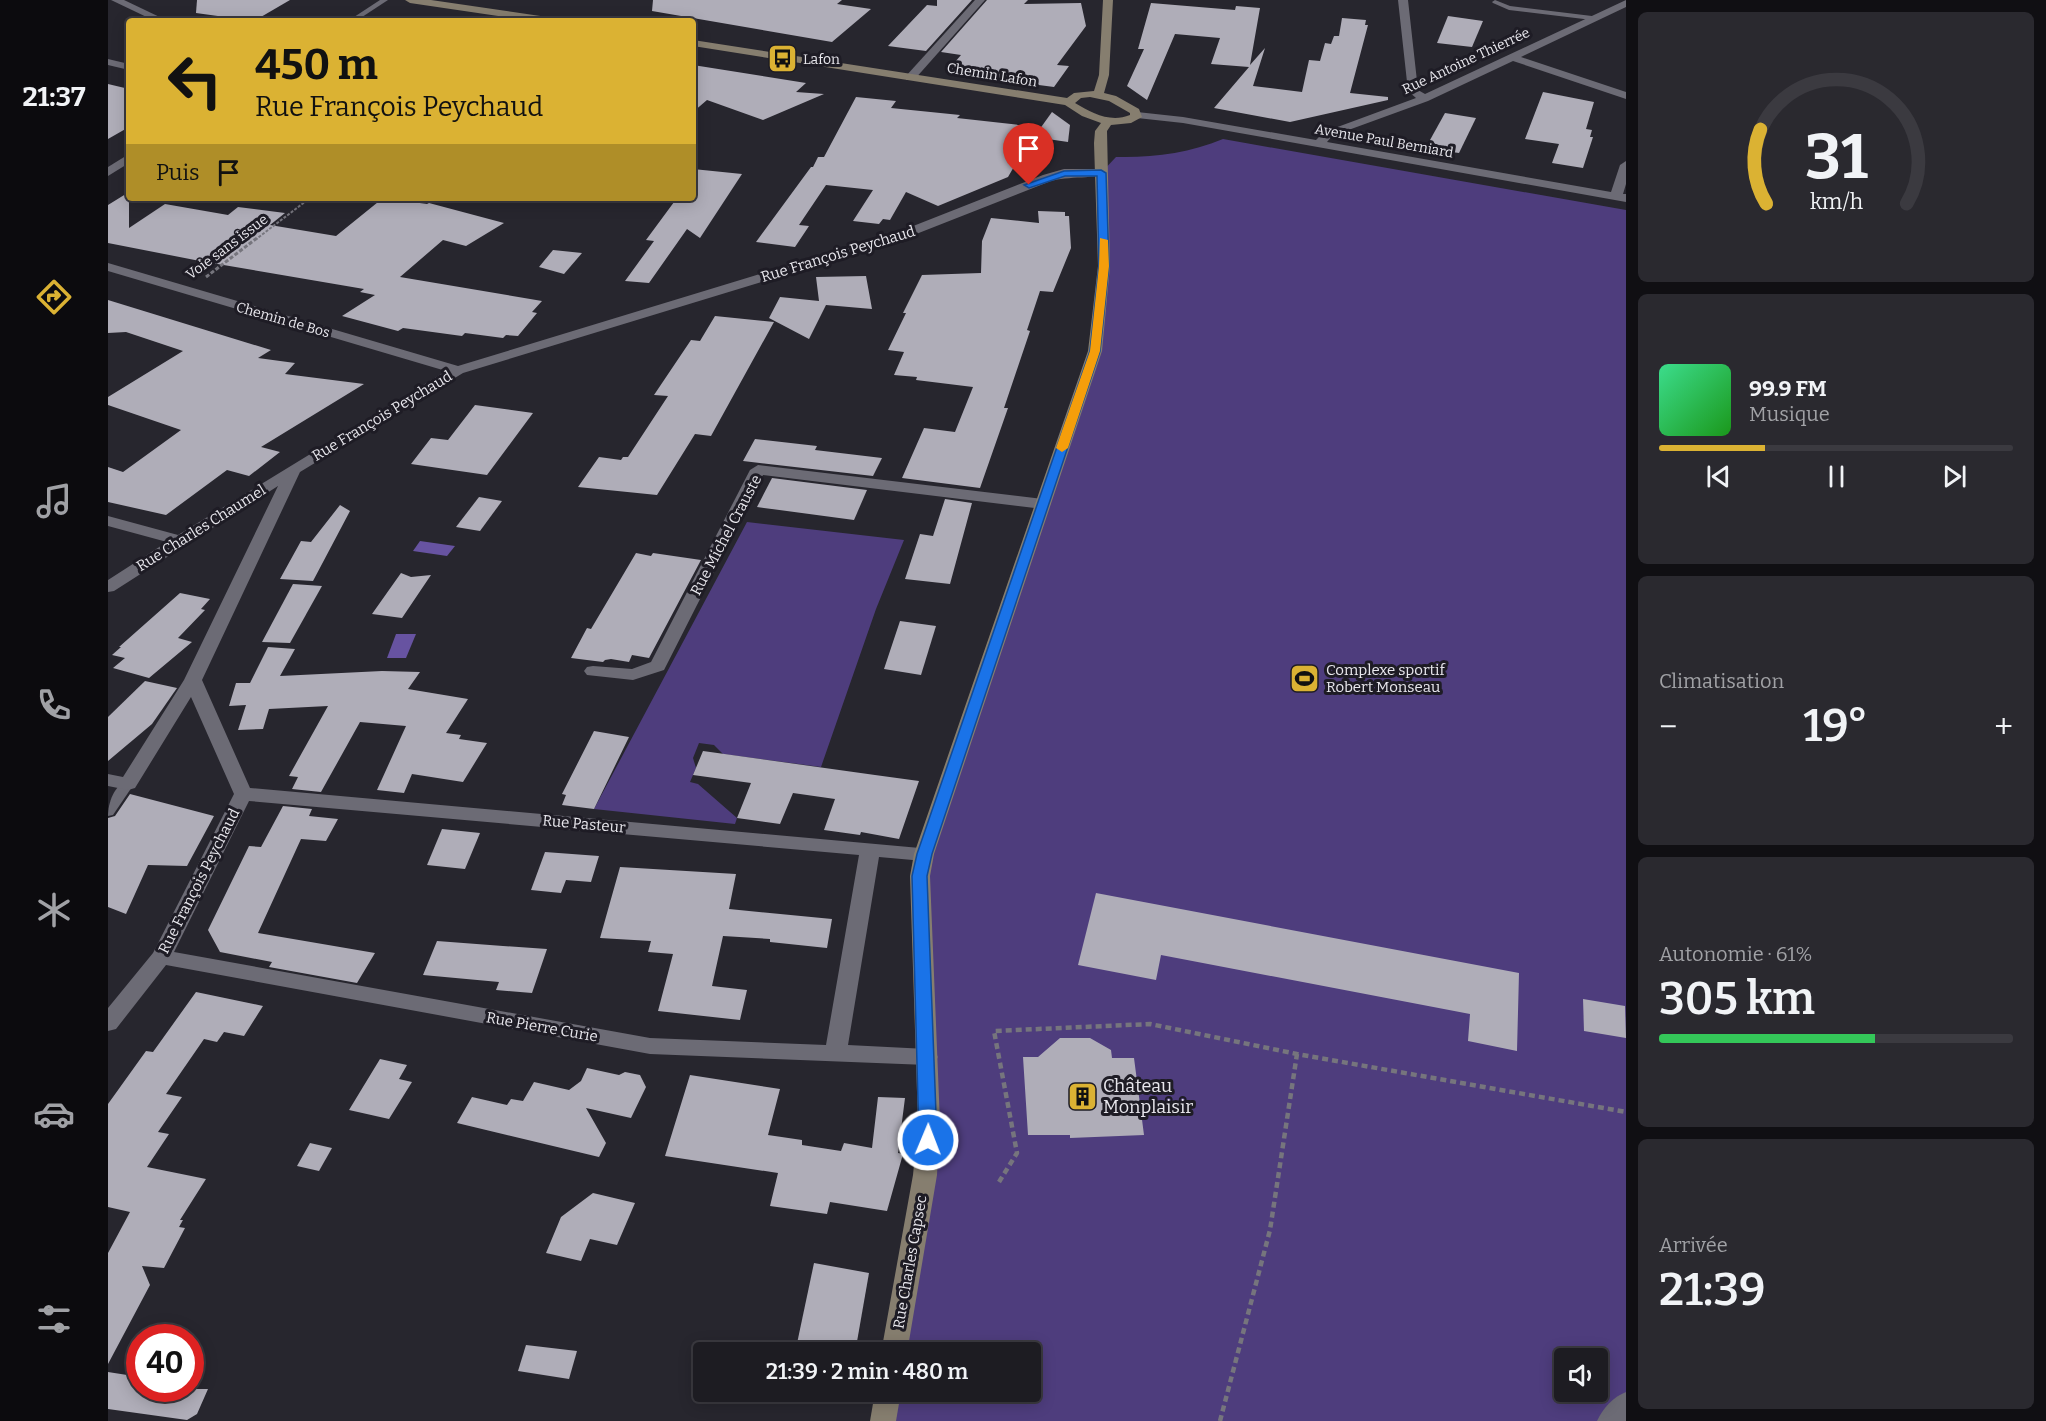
<!DOCTYPE html>
<html lang="fr">
<head>
<meta charset="utf-8">
<style>
  :root { --surface:#1d1c22; --page:#2a292f; --text:#f1f3f6; --muted:#a0a1a5; --line:#3b3a40; --accent:#dbb233 }
  body { margin:0; font-family:Bitter,serif; background:var(--page); color:var(--text); height:100vh; display:flex; flex-direction:column; font-size:22px; white-space:nowrap }
  * { box-sizing:border-box; margin:0 }
  p { font-size:20px; color:var(--muted) }
  .icon { flex:none; width:33px; height:33px; fill:none; stroke:currentColor; stroke-width:2; stroke-linecap:round; stroke-linejoin:round }
  .map { position:relative; flex:1; overflow:hidden }
  .sheet { display:flex; flex-direction:column; gap:12px; padding:12px; background:#100f13; width:420px }
  .sheet>* { flex:none }
  .guide { position:absolute; left:18px; top:18px; width:570px; height:183px; border-radius:6px; box-shadow:0 3px 15px #0003,0 0 0 2px var(--line); background:#dbb233; color:#111; overflow:hidden }
  .controls { position:absolute; left:1446px; top:1348px; display:grid; gap:12px }
  .controls a { display:grid; place-items:center; width:54px; height:54px; border-radius:6px; background:var(--surface); box-shadow:0 3px 15px #0003,0 0 0 2px var(--line); font-size:30px }
  .speed { position:absolute; left:18px; top:1324px; display:flex; gap:12px; font-size:30px; font-weight:700; text-align:center }
  .speed>* { display:grid; place-content:center; width:78px; height:78px; border-radius:50%; background:var(--surface); box-shadow:0 3px 15px #0003,0 0 0 2px var(--line); line-height:1 }
  .speed .limit { border:9px solid #d22; background:#fff; color:#111 }
  .pin { position:absolute; display:grid; place-items:center; width:51px; height:51px; color:#fff; margin:-62px -26px; border-radius:50% 50% 50% 0; rotate:-45deg; box-shadow:0 0 6px #0007 }
  .pin .icon { rotate:45deg }
  .me { position:absolute; width:66px; margin:-33px; rotate:1deg; stroke-linejoin:round; filter:drop-shadow(0 0 4px #0008) }
  .turn { display:flex; align-items:center; gap:21px; height:126px; padding:0 30px; font-size:27px }
  .turn .icon { width:78px; height:78px; stroke-width:2.5 }
  .turn b { display:block; font-size:42px; line-height:51px }
  .then { display:flex; align-items:center; height:57px; padding:0 30px; background:#0003; gap:12px; font-size:22px }
  .big { font-size:45px; font-weight:600; line-height:1.1 }
  .sheet .card { flex:1; display:flex; flex-direction:column; justify-content:center; gap:9px; min-width:0; padding:0 21px; border-radius:9px; background:var(--page) }
  .sheet .dial { align-items:center; gap:0 }
  .dial svg { height:156px; overflow:visible; fill:none; stroke:var(--line); stroke-width:7; stroke-linecap:round; text-anchor:middle }
  .dial text { fill:var(--text); stroke:none }
  .song { display:flex; align-items:center; gap:18px }
  .cover { width:72px; height:72px; border-radius:9px; background:linear-gradient(135deg,hsl(150 70% 55%),hsl(120 70% 35%)) }
  .played { height:6px; border-radius:3px; background:linear-gradient(90deg,var(--accent) 30%,var(--line) 30%) }
  .keys { display:flex; justify-content:space-around; direction:ltr }
  .heat { display:flex; justify-content:space-between; align-items:center; font-size:33px; direction:ltr }
  .charge { height:9px; border-radius:4px; background:linear-gradient(90deg,#34c759 61%,var(--line) 0) }
  .trip { position:absolute; left:585px; top:1342px; width:348px; height:60px; border-radius:6px; background:var(--surface); box-shadow:0 3px 15px #0003,0 0 0 2px var(--line); font-weight:600; line-height:60px; text-align:center }
  main { display:flex; flex:1; min-height:0 }
  .dock { display:flex; flex-direction:column; width:108px; justify-content:space-around; align-items:center; background:#0c0b0e; color:var(--muted) }
  .dock .icon { width:42px; height:42px }
  .dock .selected { color:var(--accent) }
  .dock b { font-size:27px; color:var(--text) }
  .map>svg:first-child { display:block }
  .green { fill:#4e3d7d; fill-rule:evenodd }
  .water { fill:#6753a1 }
  .building { fill:#afadb8 }
  .lines { fill:none; stroke-linecap:round; stroke-linejoin:round }
  .path-far2 { stroke:#76757d; stroke-width:2; stroke-dasharray:3 1.5; stroke-linecap:butt }
  .path-far1 { stroke:#76757d; stroke-width:3; stroke-dasharray:4 2; stroke-linecap:butt }
  .path { stroke:#76757d; stroke-width:4.5; stroke-dasharray:6 4; stroke-linecap:butt }
  .lane { fill:#6c6b75; fill-rule:evenodd }
  .street { fill:#6c6b75; fill-rule:evenodd }
  .secondary { fill:#867e6f; fill-rule:evenodd }
  .route { fill:#1a73e8; stroke:#114b97; stroke-width:1.5 }
  .slow { fill:#f59e0b }
  .labels { text-anchor:middle; dominant-baseline:central; stroke-width:6; stroke-linejoin:round; paint-order:stroke }
  .far-poi-label { font-size:14px; fill:#e8e7ed; stroke:#1e1c25; text-anchor:start }
  .far-street-label { font-size:14px; fill:#e8e7ed; stroke:#1e1c25 }
  .street-label { font-size:15px; fill:#e8e7ed; stroke:#1e1c25 }
  .poi-label { font-size:15px; fill:#e8e7ed; stroke:#1e1c25; text-anchor:start }
  .near-poi-label { font-size:18px; fill:#e8e7ed; stroke:#1e1c25; text-anchor:start }
</style>
</head>
<body>
<main>
<nav class="dock">
<b>21:37</b>
<svg class="icon selected" aria-label="directions" viewBox="0 0 24 24"><path d="M12 3l9 9-9 9-9-9zM9 14v-3h6M13 9l2 2-2 2"/></svg>
<svg class="icon" aria-label="music" viewBox="0 0 24 24"><path d="M9 18V5l10-2v13"/><circle cx="6" cy="18" r="3"/><circle cx="16" cy="16" r="3"/></svg>
<svg class="icon" aria-label="phone" viewBox="0 0 24 24"><path d="M5 4h4l2 5-3 2q2 4 5 5l2-3 5 2v4C11 20 4 13 5 4z"/></svg>
<svg class="icon" aria-label="climate" viewBox="0 0 24 24"><path d="M12 3v18M4 7l16 10M4 17L20 7"/></svg>
<svg class="icon" aria-label="car" viewBox="0 0 24 24"><path d="M5 17H2v-5l4-1 3-4h7l3 4 3 1v5h-3M9 17h6M6 11h13"/><circle cx="7" cy="17" r="2"/><circle cx="17" cy="17" r="2"/></svg>
<svg class="icon" aria-label="filters" viewBox="0 0 24 24"><path d="M4 7h16M4 17h16"/><circle cx="9" cy="7" r="2"/><circle cx="15" cy="17" r="2"/></svg>
</nav>
<div class="map">
<svg width="1518" height="1421" viewBox="0 0 1518 1421">
  <rect width="100%" height="100%" fill="#27262e"/>
  <!-- green -->
  <g class="green">
    <path d="M1115 139 1518 210V1404L1502 1421H775L780 1392H922V1353H786L817 1175 812 876 987 351 996 266 993 173 1008 157C1044 158 1081 153 1115 139ZM1456 1359H1490V1392H1456Z"/>
    <polygon points="639,522 796,540 768,609 713,767 615,754 606,745 591,743 585,758 588,768 582,782 590,784 629,818 627,824 486,809"/>
  </g>
  <!-- water -->
  <g class="water">
    <polygon points="312,541 347,546 339,556 305,551"/>
    <polygon points="288,634 308,634 298,658 279,658"/>
  </g>
  <!-- building -->
  <g class="building">
    <polygon points="89,0 182,0 146,21 88,13"/>
    <polygon points="545,0 734,0 729,4 763,9 724,42 544,11"/>
    <polygon points="829,0 864,0 818,51 780,46 819,5 829,6"/>
    <polygon points="879,0 920,0 916,4 973,3 978,26 949,65 961,66 946,87 856,75 858,72 841,69 853,55 833,52"/>
    <polygon points="1043,3 1127,10 1128,6 1152,8 1142,65 1157,48 1145,86 1194,92 1201,60 1212,61 1217,43 1223,44 1226,36 1231,36 1234,18 1258,20 1257,25 1260,25 1242,93 1280,97 1280,100 1182,122 1106,108 1141,67 1103,64 1112,38 1067,34 1039,100 1019,86 1036,49 1030,49"/>
    <polygon points="1340,16 1375,21 1364,47 1329,43"/>
    <polygon points="585,65 698,83 688,92 716,94 655,120 599,100 585,112"/>
    <polygon points="0,84 21,89 21,127 0,139"/>
    <polygon points="1435,92 1486,102 1478,129 1484,130 1482,137 1485,137 1475,168 1444,163 1451,144 1417,139"/>
    <polygon points="748,97 788,101 783,108 852,115 849,118 929,127 900,177 830,206 798,192 782,220 775,219 771,224 745,221 765,190 718,185 691,225 701,226 687,247 648,242 703,167 705,167 710,157 716,157"/>
    <polygon points="944,112 962,125 960,142 926,137"/>
    <polygon points="1337,113 1368,118 1351,153 1337,151 1322,140"/>
    <polygon points="585,169 634,174 592,238 579,229 541,283 517,281 546,241 538,240 569,198 585,198"/>
    <polygon points="21,192 21,228 57,204 120,215 130,207 177,213 162,225 228,236 275,198 319,204 321,203 396,223 358,246 335,240 292,277 434,301 424,312 429,313 410,336 398,335 395,338 357,333 354,336 295,328 290,331 234,316 267,295 252,292 256,289 92,261 0,243 0,205"/>
    <polygon points="930,211 957,212 957,216 961,216 963,248 945,292 932,291 919,330 922,331 896,408 900,408 872,488 794,478 816,428 847,432 865,387 808,380 809,377 786,375 796,352 780,350 798,313 795,313 814,275 873,273 874,241 883,218 931,223"/>
    <polygon points="445,250 474,253 456,274 431,267"/>
    <polygon points="758,276 764,309 718,305 701,339 661,318 672,297 711,301 708,277"/>
    <polygon points="0,300 163,350 150,358 187,363 177,374 256,384 153,447 172,452 141,476 119,470 58,515 0,502 0,467 15,472 73,430 0,405 0,397 75,351 18,332 0,333"/>
    <polygon points="607,316 666,322 603,436 587,434 549,495 470,487 491,457 513,460 515,457 520,457 560,396 546,395 583,340 592,341"/>
    <polygon points="367,405 425,413 379,475 303,464 323,438 340,440"/>
    <polygon points="647,439 709,446 707,450 774,458 765,476 635,461"/>
    <polygon points="664,478 759,490 746,520 649,507"/>
    <polygon points="371,497 394,501 372,531 348,527"/>
    <polygon points="837,499 864,503 842,584 797,579 812,534 825,536"/>
    <polygon points="232,505 242,511 205,581 172,579 193,541 203,542"/>
    <polygon points="528,553 543,556 545,553 593,560 541,658 524,655 521,662 503,659 497,660 495,662 463,658 479,628 483,629"/>
    <polygon points="293,573 303,577 323,575 294,618 264,614"/>
    <polygon points="185,584 214,586 182,643 154,642"/>
    <polygon points="72,593 102,599 93,609 97,610 70,638 84,642 41,678 5,668 17,658 4,655 13,647 11,647"/>
    <polygon points="792,621 828,626 813,675 776,669"/>
    <polygon points="160,647 187,649 172,676 274,671 312,672 300,689 360,699 338,733 353,735 351,739 379,743 355,782 304,774 296,793 269,790 298,726 252,722 213,792 184,789 190,777 181,776 220,706 161,709 155,729 130,730 138,705 121,706 128,683 142,683"/>
    <polygon points="37,681 69,688 44,724 0,761 0,717"/>
    <polygon points="486,731 521,737 486,809 454,805 458,795 454,794"/>
    <polygon points="595,751 767,775 811,781 791,839 753,832 752,835 716,830 727,799 685,793 672,824 629,818 643,783 585,775"/>
    <polygon points="22,794 106,816 79,866 40,865 18,914 0,907 0,818 7,816"/>
    <polygon points="175,806 204,809 201,816 230,819 218,841 193,839 150,933 267,953 249,983 161,967 164,962 112,952 100,930 141,846 153,847"/>
    <polygon points="334,829 372,833 357,869 319,865"/>
    <polygon points="437,852 491,856 483,882 458,880 453,893 423,890"/>
    <polygon points="512,867 628,874 621,909 724,919 719,948 662,942 662,939 615,936 604,986 639,990 632,1020 550,1011 565,954 540,952 543,941 492,938"/>
    <polygon points="988,893 1411,973 1409,1051 1360,1041 1362,1014 1053,955 1048,980 970,965"/>
    <polygon points="329,941 395,946 439,949 424,993 388,990 391,982 315,975"/>
    <polygon points="88,992 155,1006 136,1036 116,1032 109,1042 96,1039 58,1094 74,1097 50,1132 61,1134 39,1167 98,1179 72,1220 75,1220 71,1227 77,1228 56,1268 34,1266 42,1285 0,1364 0,1253 22,1212 0,1207 0,1104 38,1051 45,1052"/>
    <polygon points="1475,999 1517,1006 1518,1038 1476,1031"/>
    <polygon points="952,1038 982,1038 1003,1050 1004,1058 1026,1058 1036,1135 962,1138 962,1135 920,1135 915,1057 930,1057"/>
    <polygon points="272,1059 299,1065 291,1079 304,1082 281,1119 241,1110"/>
    <polygon points="479,1068 511,1075 517,1072 532,1075 538,1087 523,1118 478,1108 498,1143 491,1157 349,1123 364,1097 399,1105 403,1099 415,1101 426,1082 461,1090 473,1081"/>
    <polygon points="582,1075 672,1089 660,1135 694,1140 694,1145 733,1151 736,1143 764,1148 770,1097 797,1098 790,1153 795,1154 779,1211 722,1202 719,1214 662,1206 670,1173 557,1156"/>
    <polygon points="202,1143 224,1148 211,1171 189,1166"/>
    <polygon points="485,1193 527,1203 509,1245 482,1239 473,1261 438,1253 453,1217"/>
    <polygon points="706,1263 761,1273 747,1353 687,1353"/>
    <polygon points="418,1345 469,1351 461,1379 410,1371"/>
    <polygon points="0,1372 32,1377 32,1389 100,1389 89,1414 79,1420 0,1409"/>
    <polygon points="678,1392 736,1392 734,1401"/>
  </g>
  <g class="lines">
    <!-- path-far2 -->
    <polyline class="path-far2" points="147,240 202,198"/>
    <!-- path-far1 -->
    <polyline class="path-far1" points="98,277 149,238"/>
    <!-- path -->
    <g class="path">
      <polyline points="891,1182 909,1153 886,1031 1042,1024 1189,1054 1518,1112"/>
      <polyline points="1112,1421 1162,1230 1189,1054"/>
    </g>
    <!-- lane -->
    <g class="lane">
      <polygon points="272,0 280,0 248,21 240,21"/>
      <polygon points="1387,0 1402,6 1484,16 1487,18 1484,20 1401,10 1385,3 1384,2"/>
      <path d="M20 780 26 784 5 815 0 816C0 803 6 785 20 780Z"/>
    </g>
    <!-- street -->
    <g class="street">
      <polygon points="3,0 16,0 60,21 47,21"/>
      <polygon points="867,0 877,0 806,80 798,80 798,76"/>
      <polygon points="1290,0 1300,0 1310,90 1317,94 1518,0 1518,7 1413,57 1518,92 1518,99 1405,61 1320,101 1224,136 1219,142 1503,192 1512,165 1518,161 1518,184 1515,194 1518,194 1518,202 1075,123 1029,118 1023,115 1029,112 1075,117 1208,140 1216,132 1308,98 1300,91"/>
      <polygon points="0,59 21,64 21,70 0,65"/>
      <polygon points="21,154 21,163 0,176 0,167"/>
      <path d="M956 169H993L999 173C991 179 958 176 943 181L798 238 355 373 192 472 94 680 142 788 823 849 826 854 823 859 816 861 771 857 740 1045 819 1049 827 1051 830 1057 827 1063 819 1065 542 1054 58 965 8 1029 0 1031V1008L45 953 126 794 83 697 27 788 20 790 0 786V774L15 777 76 680 170 486 6 591 0 592V580L59 542 0 526V516L70 535 338 371 0 271V263L350 366 790 232 935 175ZM141 801 751 855 718 1045 542 1038 66 952Z"/>
      <polygon points="650,465 935,499 943,504 935,509 655,475 556,670 525,680 479,675 476,671 479,667 485,666 524,669 543,662 642,470"/>
      <path d="M1518 1392V1421H1489C1495 1408 1505 1397 1518 1392Z"/>
    </g>
    <!-- secondary -->
    <g class="secondary">
      <polygon points="297,0 323,0 446,18 451,21 425,21 302,3"/>
      <path d="M995 0H1005L1001 75 996 93 1008 96 1031 109 1034 117 1023 123 1003 125 999 131 1002 266 994 351 826 854 822 876 832 1123 829 1175 799 1353H773L805 1175 810 1123 802 876 806 854 980 351 990 266 986 143 987 131 993 123 974 116 957 105 585 46V40L959 98 966 93 986 91 991 75ZM982 97 1001 101 1022 113V115C1002 123 984 113 967 103L973 98Z"/>
      <polygon points="767,1392 793,1392 788,1421 762,1421"/>
    </g>
  </g>
  <!-- route -->
  <polygon class="route" points="993,170 998,173 1001,266 992,351 824,854 819,876 829,1140 826,1145 820,1147 814,1145 811,1140 804,876 809,854 982,351 991,266 989,176 957,176 921,188 916,185 956,171"/>
  <!-- slow -->
  <polygon class="slow" points="992,238 1000,240 1001,266 992,351 960,448 954,452 948,448 982,351 991,266"/>
  <!-- icons -->
  <defs>
    <symbol id="bus-square" viewBox="-11 -11 22 22"><rect x="-9" y="-9" width="18" height="18" rx="4" fill="#dbb233" stroke="#1e1c25"/><path d="M-5-6H5V4H4V6H2V4H-2V6H-4V4H-5ZM-3.5-4V0h7V-4ZM-3.5 1.2v1.5H-2V1.2ZM2 1.2v1.5H3.5V1.2Z" fill="#111"/></symbol>
    <symbol id="stadium-square" viewBox="-11 -11 22 22"><rect x="-9" y="-9" width="18" height="18" rx="4" fill="#dbb233" stroke="#1e1c25"/><path d="M0-5a6.5 5 0 1 0 0 10a6.5 5 0 1 0 0-10ZM-3.5-1.8h7v3.6h-7Z" fill="#111"/></symbol>
    <symbol id="building-square" viewBox="-11 -11 22 22"><rect x="-9" y="-9" width="18" height="18" rx="4" fill="#dbb233" stroke="#1e1c25"/><path d="M-4-6H4V6H1V3H-1V6H-4ZM-2.5-4.3h1.7v1.8h-1.7ZM.8-4.3h1.7v1.8H.8ZM-2.5-1h1.7V.8h-1.7ZM.8-1h1.7V.8H.8Z" fill="#111"/></symbol>
  </defs>
  <g fill-rule="evenodd">
    <use href="#bus-square" x="658" y="42" width="33" height="33"/>
    <use href="#stadium-square" x="1180" y="662" width="33" height="33"/>
    <use href="#building-square" x="958" y="1080" width="33" height="33"/>
  </g>
  <g class="labels">
    <!-- far-poi labels -->
    <g class="far-poi-label">
      <text x="695" y="59">Lafon</text>
    </g>
    <!-- far-street labels -->
    <g class="far-street-label">
      <text transform="translate(1358 61) rotate(-25)">Rue Antoine Thierrée</text>
      <text transform="translate(884 75) rotate(9)">Chemin Lafon</text>
      <text transform="translate(1276 141) rotate(10)">Avenue Paul Berniard</text>
      <text transform="translate(119 247) rotate(-37)">Voie sans issue</text>
      <text transform="translate(175 320) rotate(16)">Chemin de Bos</text>
    </g>
    <!-- street labels -->
    <g class="street-label">
      <text transform="translate(730 254) rotate(-17)">Rue François Peychaud</text>
      <text transform="translate(274 416) rotate(-31)">Rue François Peychaud</text>
      <text transform="translate(93 528) rotate(-32)">Rue Charles Chaumel</text>
      <text transform="translate(618 535) rotate(-62)">Rue Michel Crauste</text>
      <text transform="translate(476 824) rotate(5)">Rue Pasteur</text>
      <text transform="translate(91 881) rotate(-63)">Rue François Peychaud</text>
      <text transform="translate(434 1027) rotate(10)">Rue Pierre Curie</text>
      <text transform="translate(802 1262) rotate(-80)">Rue Charles Capsec</text>
    </g>
    <!-- poi labels -->
    <g class="poi-label">
      <text x="1218" y="670">Complexe sportif<tspan x="1218" dy="17">Robert Monseau</tspan></text>
    </g>
    <!-- near-poi labels -->
    <g class="near-poi-label">
      <text x="995" y="1086">Château<tspan x="995" dy="21">Monplaisir</tspan></text>
    </g>
  </g>
</svg>
<div class="controls">
<a><svg class="icon" aria-label="sound" viewBox="0 0 24 24"><path d="M4 9h4l5-4v14l-5-4H4zM17 9q2 3 0 6"/></svg></a>
</div>
<div class="speed"><div class="limit">40</div></div>
<div class="pin" style="left:921px;top:185px;background:#d93025"><svg class="icon" aria-label="arrive" viewBox="0 0 24 24"><path d="M6 21V4h12l-3 4 3 4H6"/></svg></div>
<svg class="me" style="left:820px;top:1140px" viewBox="-20 -20 40 40"><circle r="17" fill="#1a73e8" stroke="#fff" stroke-width="3"/><path d="M0-11L8 9 0 5-8 9z" fill="#fff"/></svg>
<div class="trip">21:39 · 2 min · 480 m</div>
<div class="guide">
<div class="turn"><svg class="icon" aria-label="left" viewBox="0 0 24 24"><path d="M17 20v-9H6M10 6l-5 5 5 5"/></svg><div><b>450 m</b>Rue François Peychaud</div></div>
<div class="then">Puis<svg class="icon" aria-label="arrive" viewBox="0 0 24 24"><path d="M6 21V4h12l-3 4 3 4H6"/></svg></div>
</div>
</div>
<section class="sheet">
<div class="card dial"><svg viewBox="0 0 100 80">
<path d="M14 69A42 42 0 1 1 86 69"/>
<path d="M14 69A42 42 0 0 1 11 31" stroke="#dbb233"/>
<text x="50" y="56" font-size="32" font-weight="700">31</text>
<text x="50" y="72" font-size="11">km/h</text>
</svg></div>
<div class="card">
<div class="song"><i class="cover"></i><div><b>99.9 FM</b><p>Musique</p></div></div>
<div class="played"></div>
<div class="keys"><svg class="icon" aria-label="previous" viewBox="0 0 24 24"><path d="M18 5L8 12l10 7zM5 5v14"/></svg><svg class="icon" aria-label="pause" viewBox="0 0 24 24"><path d="M8 5v14M16 5v14"/></svg><svg class="icon" aria-label="next" viewBox="0 0 24 24"><path d="M6 5l10 7-10 7zM19 5v14"/></svg></div>
</div>
<div class="card"><p>Climatisation</p>
<div class="heat"><a>−</a><b class="big">19°</b><a>+</a></div>
</div>
<div class="card"><p>Autonomie · 61%</p><b class="big">305 km</b><div class="charge"></div></div>
<div class="card"><p>Arrivée</p><b class="big">21:39</b></div>
</section>
</main>
</body>
</html>
